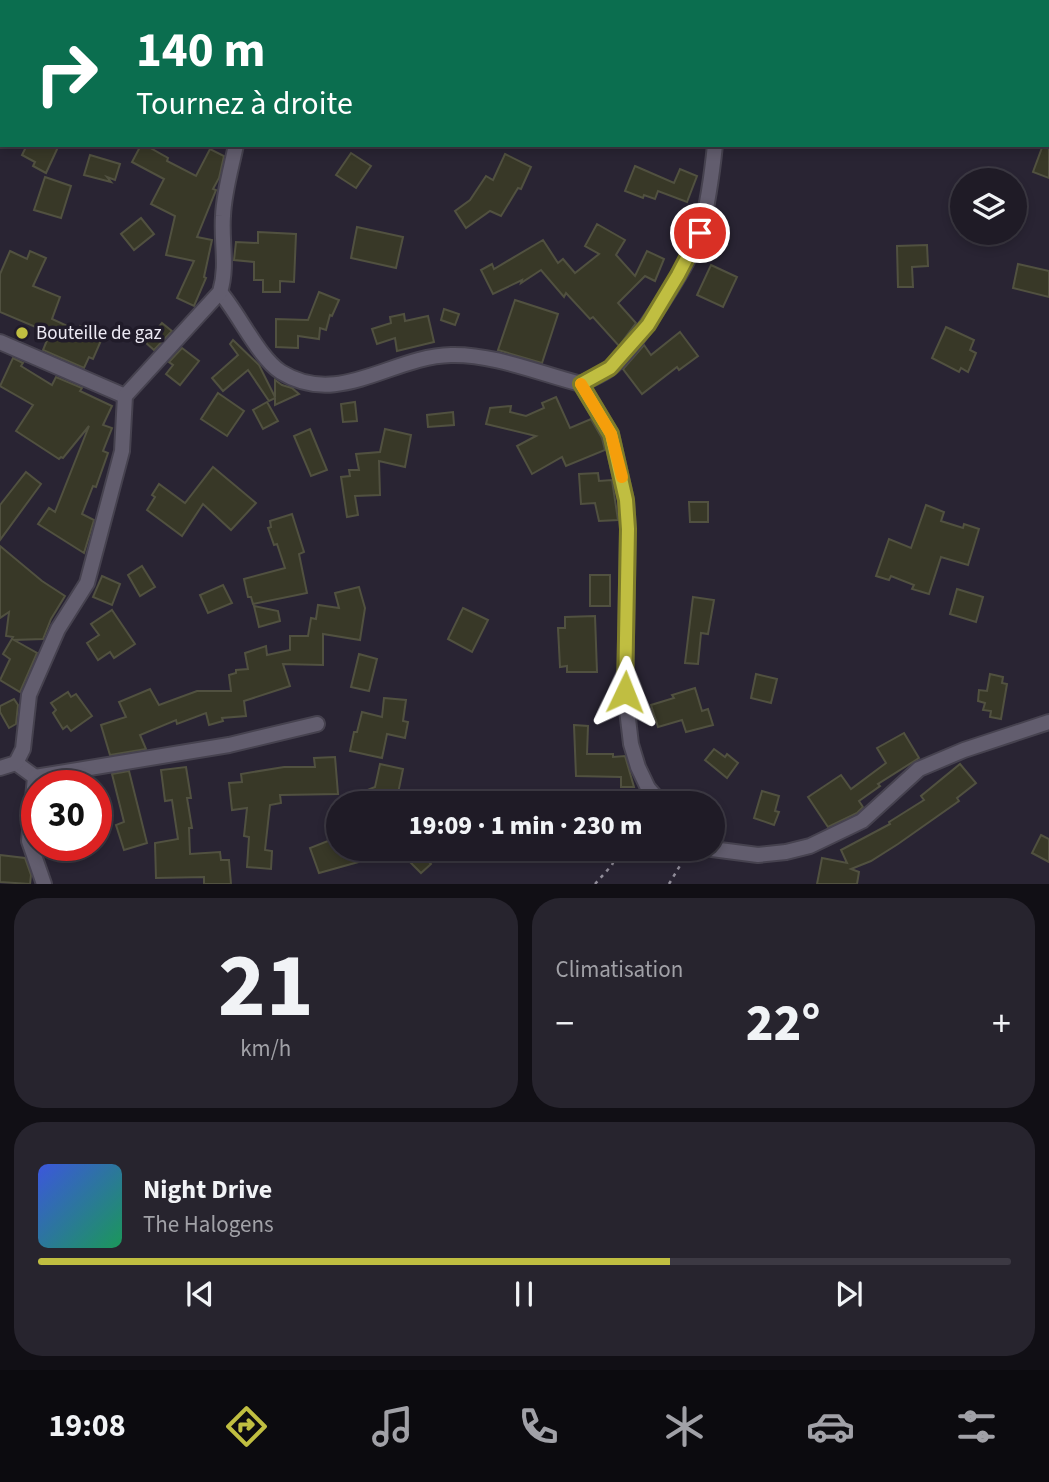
<!DOCTYPE html>
<html lang="fr">
<head>
<meta charset="utf-8">
<style>
  :root { --surface:#1f1b26; --page:#27242e; --text:#f1f3f6; --muted:#a1a1a7; --line:#3c3943; --accent:#c0be41 }
  body { margin:0; font-family:"Source Sans 3",sans-serif; background:var(--page); color:var(--text); height:100vh; display:flex; flex-direction:column; font-size:26px; white-space:nowrap }
  * { box-sizing:border-box; margin:0 }
  p { font-size:23px; color:var(--muted) }
  .icon { flex:none; width:38px; height:38px; fill:none; stroke:currentColor; stroke-width:2; stroke-linecap:round; stroke-linejoin:round }
  .map { position:relative; height:884px; overflow:hidden }
  .panel { display:flex; flex-direction:column; gap:14px; padding:14px; background:#110f15; flex:1 }
  .panel>* { flex:none }
  .top-card { position:absolute; left:0px; top:0px; width:1050px; height:147px; box-shadow:0 4px 10px #0003,0 0 0 2px var(--line); background:#0b6e4f; color:#fff; overflow:hidden }
  .tools { position:absolute; left:950px; top:168px; display:grid; gap:14px }
  .tools a { display:grid; place-items:center; width:77px; height:77px; border-radius:50%; background:var(--surface); box-shadow:0 4px 10px #0003,0 0 0 2px var(--line); font-size:35px }
  .speed { position:absolute; left:21px; top:770px; display:flex; gap:14px; font-size:35px; font-weight:700; text-align:center }
  .speed>* { display:grid; place-content:center; width:91px; height:91px; border-radius:50%; background:var(--surface); box-shadow:0 4px 10px #0003,0 0 0 2px var(--line); line-height:1 }
  .speed .limit { border:10px solid #d22; background:#fff; color:#111 }
  .pin { position:absolute; display:grid; place-items:center; width:60px; height:60px; color:#fff; margin:-30px; border:4px solid #fff; border-radius:50%; box-shadow:0 2px 7px #0007 }
  .me { position:absolute; width:77px; margin:-38px; rotate:2deg; stroke-linejoin:round; filter:drop-shadow(0 0 5px #0008) }
  .turn { display:flex; align-items:center; gap:24px; height:147px; padding:0 21px; font-size:32px }
  .turn .icon { width:91px; height:91px; stroke-width:2.5 }
  .turn b { display:block; font-size:49px; line-height:60px }
  .big { font-size:52px; font-weight:800; line-height:1.1 }
  .panel .widget { flex:1; display:flex; flex-direction:column; justify-content:center; gap:10px; min-width:0; padding:0 24px; border-radius:28px; background:var(--page) }
  .panel .dial { align-items:center; gap:0 }
  .dial b { font-size:91px; line-height:1 }
  .song { display:flex; align-items:center; gap:21px }
  .cover { width:84px; height:84px; border-radius:10px; background:linear-gradient(135deg,hsl(230 70% 55%),hsl(150 70% 35%)) }
  .played { height:7px; border-radius:4px; background:linear-gradient(90deg,var(--accent) 65%,var(--line) 65%) }
  .keys { display:flex; justify-content:space-around; direction:ltr }
  .heat { display:flex; justify-content:space-between; align-items:center; font-size:38px; direction:ltr }
  .panel .tiles { flex:1; display:grid; gap:14px; grid-template-columns:1fr 1fr }
  .widget:last-child { grid-column:span 2 }
  .trip { position:absolute; left:326px; top:791px; width:399px; height:70px; border-radius:35px; background:var(--surface); box-shadow:0 4px 10px #0003,0 0 0 2px var(--line); font-weight:800; line-height:70px; text-align:center }
  .dock { display:flex; height:112px; justify-content:space-around; align-items:center; background:#0c0b0f; color:var(--muted) }
  .dock .icon { width:49px; height:49px }
  .dock .selected { color:var(--accent) }
  .dock b { font-size:32px; color:var(--text) }
  .map>svg:first-child { display:block }
  .building { fill:#383827; stroke:#515140; stroke-width:2 }
  .lines { fill:none; stroke-linecap:round; stroke-linejoin:round }
  .minor-casing { stroke:#46424f; stroke-width:18 }
  .path { stroke:#918d9a; stroke-width:2.5; stroke-dasharray:3.5 5; stroke-linecap:butt }
  .minor { stroke:#625d6e; stroke-width:14 }
  .route-casing { stroke:#7d7c2a; stroke-width:18 }
  .route { stroke:#c0be41; stroke-width:12 }
  .slow { stroke:#f59e0b; stroke-width:12 }
  .poi-dot { fill:#c0be41; stroke:#201b29; stroke-width:2.5 }
  .labels { text-anchor:middle; dominant-baseline:central; stroke-width:7; stroke-linejoin:round; paint-order:stroke }
  .poi-label { font-size:19px; fill:#ece9f3; stroke:#201b29; text-anchor:start }
</style>
</head>
<body>
<div class="map">
<svg width="1049" height="884" viewBox="0 0 1049 884">
  <rect width="100%" height="100%" fill="#292433"/>
  <!-- building -->
  <g class="building">
    <polygon points="1048,134 1049,134 1049,178 1033,172 1043,145 1048,145"/>
    <polygon points="27,145 59,145 46,173 33,166 35,162 22,155"/>
    <polygon points="141,145 145,145 168,158 167,161 196,176 210,149 224,156 219,178 213,189 216,190 197,237 212,240 204,277 206,278 194,306 177,298 194,261 166,255 175,216 151,204 164,179 132,162"/>
    <polygon points="351,153 371,166 356,188 336,175"/>
    <polygon points="505,154 531,167 521,189 518,188 501,216 490,211 466,228 455,211 470,200 486,176 493,180"/>
    <polygon points="90,155 120,164 115,180 107,177 111,182 84,175"/>
    <polygon points="635,166 674,183 680,169 697,176 687,202 658,191 655,199 644,195 643,198 625,191"/>
    <polygon points="45,177 71,186 61,218 34,210"/>
    <polygon points="141,218 154,234 134,250 121,234"/>
    <polygon points="597,224 625,240 616,255 635,276 647,251 664,259 655,281 645,276 618,303 636,323 619,346 593,317 590,319 566,293 564,297 541,270 521,283 522,280 493,294 481,270 492,264 494,269 543,240 558,263 563,259 575,273 599,254 585,246"/>
    <polygon points="357,227 403,237 396,268 351,258"/>
    <polygon points="258,232 296,234 294,282 280,281 280,292 263,292 263,280 254,280 254,262 234,260 236,242 258,243"/>
    <polygon points="927,245 928,266 912,267 913,287 898,287 897,246"/>
    <polygon points="10,251 27,259 30,251 46,258 33,286 60,297 52,319 78,331 80,326 103,336 93,359 89,357 84,368 43,350 50,333 0,312 0,274"/>
    <polygon points="1018,264 1049,271 1049,297 1013,288"/>
    <polygon points="711,265 737,277 723,307 697,295"/>
    <polygon points="319,292 339,300 332,316 330,315 326,330 320,328 319,339 298,336 298,348 276,347 276,319 308,320"/>
    <polygon points="515,300 558,314 542,363 498,350"/>
    <polygon points="444,309 459,314 455,325 441,320"/>
    <polygon points="404,314 405,321 428,316 434,342 397,351 395,338 377,344 372,329 391,323 390,317"/>
    <polygon points="162,323 172,331 154,350 146,343"/>
    <polygon points="946,327 974,340 970,350 976,353 968,372 961,368 959,372 932,358"/>
    <polygon points="680,332 698,356 679,370 677,367 642,394 623,369 644,345 651,355"/>
    <polygon points="233,340 259,365 275,397 275,380 282,385 292,388 299,394 275,405 275,398 269,401 248,370 223,391 212,378 238,355 230,344"/>
    <polygon points="182,348 199,361 180,385 166,374 173,365 169,362"/>
    <polygon points="13,358 23,363 21,366 52,385 56,377 82,388 80,391 112,406 103,425 112,428 103,451 108,453 96,487 93,486 82,514 94,520 84,553 38,524 49,508 55,512 89,426 63,458 61,457 59,459 16,431 33,405 0,386"/>
    <polygon points="218,393 244,411 227,436 201,419"/>
    <polygon points="556,397 570,428 591,419 602,438 605,450 566,466 562,457 532,474 517,446 536,436 486,424 490,408 511,406 510,412 526,416 544,408 542,403"/>
    <polygon points="267,402 278,421 263,429 253,410"/>
    <polygon points="355,402 357,421 343,422 341,404"/>
    <polygon points="453,412 454,425 428,427 427,415"/>
    <polygon points="310,429 327,470 311,476 294,436"/>
    <polygon points="385,429 411,435 405,467 379,461 380,495 355,496 358,515 347,517 341,477 350,476 349,470 359,470 356,454 380,452"/>
    <polygon points="213,467 256,503 231,530 203,504 182,536 147,510 155,497 152,495 159,484 185,503"/>
    <polygon points="26,472 41,484 0,540 0,505"/>
    <polygon points="598,473 599,481 612,480 618,520 599,521 595,503 581,504 579,474"/>
    <polygon points="689,502 708,502 708,522 690,522"/>
    <polygon points="926,505 944,512 941,521 963,528 964,524 979,529 968,565 941,557 929,594 912,589 914,585 891,576 889,580 876,576 889,539 911,548"/>
    <polygon points="292,514 304,552 299,554 307,593 253,604 251,597 248,597 244,579 285,568 277,544 274,545 268,528 271,527 270,521"/>
    <polygon points="0,546 42,581 65,596 51,619 43,639 14,640 37,653 20,692 0,680 10,659 3,654 13,637 6,636 9,612 0,618"/>
    <polygon points="142,566 155,587 140,596 128,575"/>
    <rect x="590" y="575" width="20" height="31"/>
    <polygon points="102,576 120,584 112,605 93,597"/>
    <polygon points="223,585 232,603 208,613 200,595"/>
    <polygon points="359,587 365,608 360,640 323,634 323,665 283,664 290,686 244,701 246,716 222,718 223,721 209,725 206,713 177,724 176,720 140,735 146,749 110,755 101,725 126,717 119,702 150,689 159,705 197,691 231,691 229,675 236,673 236,670 248,669 245,653 266,646 267,655 290,650 290,636 308,636 311,618 316,619 318,605 339,608 335,593"/>
    <polygon points="957,589 983,597 976,622 950,614"/>
    <polygon points="693,597 714,600 708,634 701,633 698,664 685,663"/>
    <polygon points="254,606 278,611 280,621 259,627"/>
    <polygon points="463,608 488,620 472,652 448,639"/>
    <polygon points="112,610 135,644 114,658 110,652 98,660 87,643 99,635 91,624"/>
    <polygon points="595,616 597,672 567,672 567,666 560,667 558,628 565,628 565,617"/>
    <polygon points="359,654 377,659 369,691 351,687"/>
    <polygon points="756,674 777,679 771,703 751,698"/>
    <polygon points="990,674 1003,677 1002,683 1007,684 1001,719 990,717 991,711 983,710 985,703 978,701 979,690 987,691"/>
    <polygon points="695,688 702,711 708,709 713,725 686,732 682,720 658,727 651,705 674,698 672,695"/>
    <polygon points="68,692 71,697 76,694 92,716 71,731 67,726 63,729 53,713 56,710 51,703"/>
    <polygon points="384,698 406,700 403,721 408,722 405,738 387,734 382,758 350,751 354,732 357,732 362,712 382,717"/>
    <polygon points="14,699 18,705 16,724 9,728 0,712 0,706"/>
    <polygon points="574,725 588,726 587,754 613,754 613,757 625,756 634,787 621,787 621,777 576,776"/>
    <polygon points="904,733 919,758 878,784 880,786 859,801 863,807 857,813 828,827 808,797 841,775 851,789 886,763 877,748"/>
    <polygon points="714,749 725,757 727,754 738,763 727,778 705,760"/>
    <polygon points="335,757 338,794 280,795 281,803 270,805 265,850 272,851 271,869 247,867 249,837 244,836 247,808 232,810 229,783 242,782 241,774 284,767 315,767 314,758"/>
    <polygon points="380,764 403,769 396,803 336,803 375,787"/>
    <polygon points="960,764 976,783 957,798 959,801 898,844 871,861 851,869 859,872 857,884 817,884 822,858 847,863 841,850 890,824 889,822 924,800 921,796"/>
    <polygon points="186,767 191,798 187,798 192,828 189,828 190,854 220,852 221,860 229,860 231,884 204,884 204,877 156,878 155,843 178,839 172,800 165,801 161,770"/>
    <polygon points="129,771 147,843 124,850 116,825 124,822 112,774"/>
    <polygon points="762,791 779,796 775,811 779,812 774,825 754,818"/>
    <polygon points="1041,835 1049,839 1049,862 1032,853"/>
    <polygon points="338,837 338,849 358,849 362,861 319,873 310,848"/>
    <polygon points="397,849 428,849 423,856 431,864 421,873"/>
    <polygon points="0,855 25,858 31,875 30,884 0,882"/>
  </g>
  <g class="lines">
    <defs>
      <g id="minor">
        <polyline points="240,0 241,2"/>
        <polyline points="732,2 732,0"/>
        <path d="M220 292C239 314 259 358 281 372 339 408 392 356 451 355 494 354 538 373 581 384L611 434 626 500 628 529 625 693 631 744 638 767 648 788 661 803"/>
        <polyline points="0,342 125,396"/>
        <path d="M581 384C590 379 601 375 609 369 634 351 692 260 701 230 708 203 712 174 715 145"/>
        <polyline points="16,763 35,777 29,841 44,884"/>
        <path d="M0 768 16 763 23 749 29 695 58 629 87 583 122 451 125 396 220 292C228 266 221 242 223 216 224 192 231 169 236 145"/>
        <polyline points="35,777 229,745 317,724"/>
        <polyline points="712,849 758,855 786,852 810,846 862,821 919,769 964,750 1049,722"/>
      </g>
    </defs>
    <!-- minor casing -->
    <use href="#minor" class="minor-casing"/>
    <!-- path -->
    <g class="path">
      <polyline points="595,884 612,865 619,849"/>
      <polyline points="669,884 690,849"/>
    </g>
    <!-- minor -->
    <use href="#minor" class="minor"/>
  </g>
  <g class="lines">
    <defs>
      <polyline id="route" points="625,692 628,529 626,500 611,434 581,384 610,368 648,325 678,275 700,233"/>
    </defs>
    <!-- route casing -->
    <use href="#route" class="route-casing"/>
    <!-- route -->
    <use href="#route" class="route"/>
    <!-- slow -->
    <polyline class="slow" points="581,384 611,434 622,477"/>
  </g>
  <!-- markers -->
  <circle class="poi-dot" cx="22" cy="333" r="7"/>
  <g class="labels">
    <!-- poi labels -->
    <g class="poi-label">
      <text x="36" y="333">Bouteille de gaz</text>
    </g>
  </g>
</svg>
<div class="tools">
<a><svg class="icon" aria-label="layers" viewBox="0 0 24 24"><path d="M12 4l9 5-9 5-9-5zM3 14l9 5 9-5"/></svg></a>
</div>
<div class="speed"><div class="limit">30</div></div>
<div class="pin" style="left:700px;top:233px;background:#d93025"><svg class="icon" aria-label="arrive" viewBox="0 0 24 24"><path d="M6 21V4h12l-3 4 3 4H6"/></svg></div>
<svg class="me" style="left:625px;top:692px" viewBox="-20 -20 40 40"><path d="M0-17L14 15 0 8-14 15z" fill="#c0be41" stroke="#fff" stroke-width="4"/></svg>
<div class="trip">19:09 · 1 min · 230 m</div>
<div class="top-card">
<div class="turn"><svg class="icon" aria-label="right" viewBox="0 0 24 24"><path d="M7 20v-9h11M14 6l5 5-5 5"/></svg><div><b>140 m</b>Tournez à droite</div></div>
</div>
</div>
<section class="panel">
<div class="tiles">
<div class="widget dial"><b>21</b><p>km/h</p></div>
<div class="widget"><p>Climatisation</p>
<div class="heat"><a>−</a><b class="big">22°</b><a>+</a></div>
</div>
<div class="widget">
<div class="song"><i class="cover"></i><div><b>Night Drive</b><p>The Halogens</p></div></div>
<div class="played"></div>
<div class="keys"><svg class="icon" aria-label="previous" viewBox="0 0 24 24"><path d="M18 5L8 12l10 7zM5 5v14"/></svg><svg class="icon" aria-label="pause" viewBox="0 0 24 24"><path d="M8 5v14M16 5v14"/></svg><svg class="icon" aria-label="next" viewBox="0 0 24 24"><path d="M6 5l10 7-10 7zM19 5v14"/></svg></div>
</div>
</div>
</section>
<nav class="dock">
<b>19:08</b>
<svg class="icon selected" aria-label="directions" viewBox="0 0 24 24"><path d="M12 3l9 9-9 9-9-9zM9 14v-3h6M13 9l2 2-2 2"/></svg>
<svg class="icon" aria-label="music" viewBox="0 0 24 24"><path d="M9 18V5l10-2v13"/><circle cx="6" cy="18" r="3"/><circle cx="16" cy="16" r="3"/></svg>
<svg class="icon" aria-label="phone" viewBox="0 0 24 24"><path d="M5 4h4l2 5-3 2q2 4 5 5l2-3 5 2v4C11 20 4 13 5 4z"/></svg>
<svg class="icon" aria-label="climate" viewBox="0 0 24 24"><path d="M12 3v18M4 7l16 10M4 17L20 7"/></svg>
<svg class="icon" aria-label="car" viewBox="0 0 24 24"><path d="M5 17H2v-5l4-1 3-4h7l3 4 3 1v5h-3M9 17h6M6 11h13"/><circle cx="7" cy="17" r="2"/><circle cx="17" cy="17" r="2"/></svg>
<svg class="icon" aria-label="filters" viewBox="0 0 24 24"><path d="M4 7h16M4 17h16"/><circle cx="9" cy="7" r="2"/><circle cx="15" cy="17" r="2"/></svg>
</nav>
</body>
</html>
